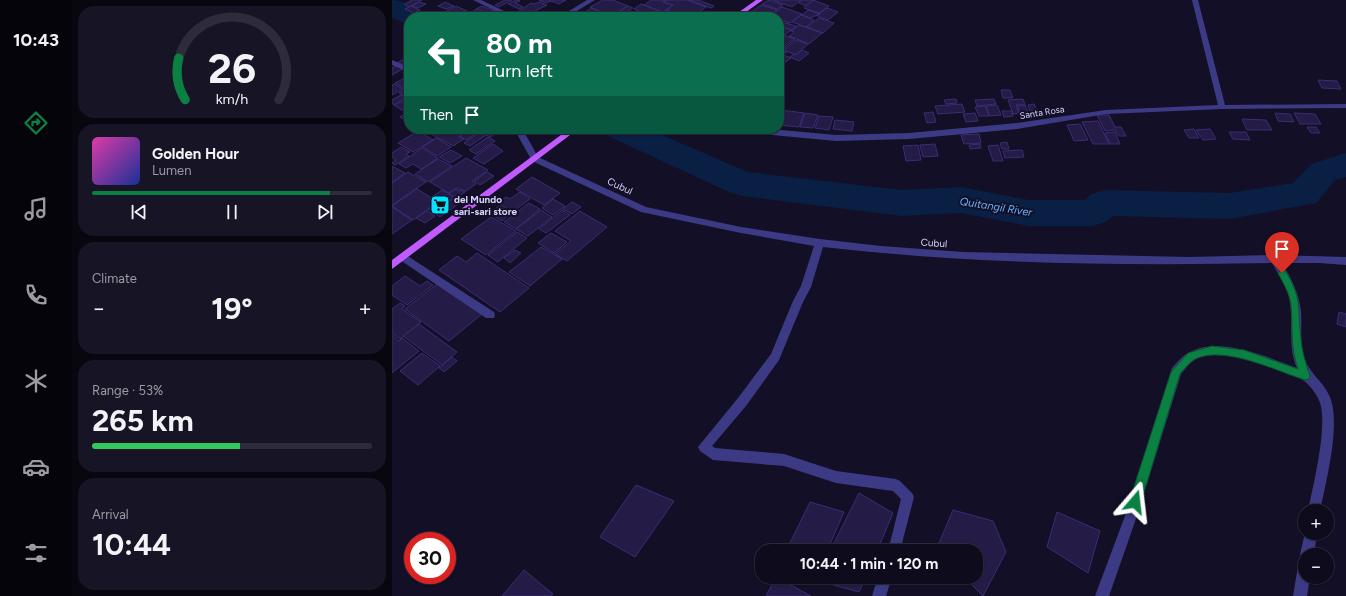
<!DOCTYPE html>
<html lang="en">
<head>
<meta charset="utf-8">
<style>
  :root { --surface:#0e0b1c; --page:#171425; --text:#f1f3f6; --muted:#9b9ba3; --line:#2e2b3b; --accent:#0b8043 }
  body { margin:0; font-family:Figtree,sans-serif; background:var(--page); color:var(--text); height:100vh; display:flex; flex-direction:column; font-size:15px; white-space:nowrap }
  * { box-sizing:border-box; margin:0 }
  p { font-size:13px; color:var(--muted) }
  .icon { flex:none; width:22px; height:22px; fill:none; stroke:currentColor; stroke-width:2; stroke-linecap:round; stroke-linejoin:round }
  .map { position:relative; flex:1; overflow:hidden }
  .panel { display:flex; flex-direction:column; gap:6px; padding:6px; background:#08060f; width:320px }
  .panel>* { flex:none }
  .banner { position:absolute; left:12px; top:12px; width:380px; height:122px; border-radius:16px; box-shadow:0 1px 3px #0004,0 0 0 1px var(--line); background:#0b6e4f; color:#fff; overflow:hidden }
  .fabs { position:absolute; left:906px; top:504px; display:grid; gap:8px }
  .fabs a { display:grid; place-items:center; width:36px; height:36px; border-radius:50%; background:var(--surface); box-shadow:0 1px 3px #0004,0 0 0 1px var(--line); font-size:20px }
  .speed { position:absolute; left:12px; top:532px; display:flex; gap:8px; font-size:20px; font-weight:700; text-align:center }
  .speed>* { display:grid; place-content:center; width:52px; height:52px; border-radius:50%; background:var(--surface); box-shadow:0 1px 3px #0004,0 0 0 1px var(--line); line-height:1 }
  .speed .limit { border:6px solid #d22; background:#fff; color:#111 }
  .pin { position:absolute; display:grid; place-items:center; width:34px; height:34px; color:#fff; margin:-41px -17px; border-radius:50% 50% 50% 0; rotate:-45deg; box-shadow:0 0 4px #0007 }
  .pin .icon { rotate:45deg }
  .me { position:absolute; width:44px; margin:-22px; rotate:17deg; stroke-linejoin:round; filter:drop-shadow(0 0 3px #0008) }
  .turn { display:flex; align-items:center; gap:14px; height:84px; padding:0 16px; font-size:18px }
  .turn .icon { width:52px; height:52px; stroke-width:2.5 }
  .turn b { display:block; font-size:28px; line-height:34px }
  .then { display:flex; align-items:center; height:38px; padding:0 16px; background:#0003; gap:8px; font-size:15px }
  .big { font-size:30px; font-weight:700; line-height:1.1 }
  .panel .tile { flex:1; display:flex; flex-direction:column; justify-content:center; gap:6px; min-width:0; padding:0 14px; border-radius:16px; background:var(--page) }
  .panel .dial { align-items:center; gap:0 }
  .dial svg { height:104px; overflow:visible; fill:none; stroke:var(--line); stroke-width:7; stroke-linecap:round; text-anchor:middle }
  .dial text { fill:var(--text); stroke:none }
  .song { display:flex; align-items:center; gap:12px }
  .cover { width:48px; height:48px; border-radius:6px; background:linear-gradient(135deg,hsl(320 70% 55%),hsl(230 70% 35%)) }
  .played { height:4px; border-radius:2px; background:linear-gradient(90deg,var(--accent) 85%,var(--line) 85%) }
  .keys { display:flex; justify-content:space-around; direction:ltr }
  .heat { display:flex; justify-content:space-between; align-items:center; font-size:22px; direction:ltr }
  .charge { height:6px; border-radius:3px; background:linear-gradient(90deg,#34c759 53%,var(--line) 0) }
  .trip { position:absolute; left:363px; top:544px; width:228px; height:40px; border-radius:16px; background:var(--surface); box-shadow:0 1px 3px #0004,0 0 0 1px var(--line); font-weight:700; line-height:40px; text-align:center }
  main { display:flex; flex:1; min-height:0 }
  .menu { display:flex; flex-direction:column; width:72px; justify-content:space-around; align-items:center; background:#06040b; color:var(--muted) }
  .menu .icon { width:28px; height:28px }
  .menu .selected { color:var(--accent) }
  .menu b { font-size:18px; color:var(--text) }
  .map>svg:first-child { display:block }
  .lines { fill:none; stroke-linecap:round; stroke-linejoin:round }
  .river { fill:#0a1f44; fill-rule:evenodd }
  .building { fill:#241b47; stroke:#3b2d73 }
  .minor { fill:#3d3a85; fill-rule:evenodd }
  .major { fill:#c25bff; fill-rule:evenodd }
  .route { fill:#0b8043; stroke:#07532c }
  .labels { text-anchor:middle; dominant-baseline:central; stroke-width:4; stroke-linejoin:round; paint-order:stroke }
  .far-street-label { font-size:9px; fill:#d9d4ff; stroke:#130f26 }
  .street-label { font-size:10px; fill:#d9d4ff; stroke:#130f26 }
  .poi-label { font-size:10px; font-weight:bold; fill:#d9d4ff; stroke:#130f26; text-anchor:start }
  .water-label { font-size:11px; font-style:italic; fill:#62b6ff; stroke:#130f26 }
</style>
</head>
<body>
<main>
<nav class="menu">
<b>10:43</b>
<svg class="icon selected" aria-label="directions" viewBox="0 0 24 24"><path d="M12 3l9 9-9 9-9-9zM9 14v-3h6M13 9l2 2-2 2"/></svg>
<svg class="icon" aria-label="music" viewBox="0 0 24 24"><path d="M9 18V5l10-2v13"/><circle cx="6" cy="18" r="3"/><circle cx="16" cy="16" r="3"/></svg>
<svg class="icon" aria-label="phone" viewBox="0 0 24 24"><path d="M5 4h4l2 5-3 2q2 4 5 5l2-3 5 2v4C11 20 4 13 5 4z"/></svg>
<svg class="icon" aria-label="climate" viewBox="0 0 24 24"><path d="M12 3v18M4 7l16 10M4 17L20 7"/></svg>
<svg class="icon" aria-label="car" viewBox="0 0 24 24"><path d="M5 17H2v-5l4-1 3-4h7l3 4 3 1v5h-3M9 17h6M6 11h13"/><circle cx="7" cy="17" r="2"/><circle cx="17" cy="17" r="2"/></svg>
<svg class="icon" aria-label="filters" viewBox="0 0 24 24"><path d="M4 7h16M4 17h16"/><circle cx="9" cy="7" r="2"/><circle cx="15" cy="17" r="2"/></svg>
</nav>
<section class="panel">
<div class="tile dial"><svg viewBox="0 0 100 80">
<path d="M14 69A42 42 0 1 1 86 69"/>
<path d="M14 69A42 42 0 0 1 9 37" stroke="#0b8043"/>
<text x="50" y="56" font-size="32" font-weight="700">26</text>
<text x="50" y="72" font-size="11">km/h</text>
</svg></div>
<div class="tile">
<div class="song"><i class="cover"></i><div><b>Golden Hour</b><p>Lumen</p></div></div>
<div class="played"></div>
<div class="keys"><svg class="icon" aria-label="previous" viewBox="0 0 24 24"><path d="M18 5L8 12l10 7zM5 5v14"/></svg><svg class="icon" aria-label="pause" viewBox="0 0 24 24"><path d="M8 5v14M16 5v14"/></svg><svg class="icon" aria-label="next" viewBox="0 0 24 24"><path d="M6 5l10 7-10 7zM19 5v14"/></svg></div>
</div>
<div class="tile"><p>Climate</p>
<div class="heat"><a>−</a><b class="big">19°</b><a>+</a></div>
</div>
<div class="tile"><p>Range · 53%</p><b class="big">265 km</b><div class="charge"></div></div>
<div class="tile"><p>Arrival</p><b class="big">10:44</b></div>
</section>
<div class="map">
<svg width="954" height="596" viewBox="0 0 954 596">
  <rect width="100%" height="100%" fill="#130f26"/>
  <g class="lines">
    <!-- river -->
    <g class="river">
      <path d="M0 0C11 0 26 8 32 17H17V25L0 18Z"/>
      <polygon points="211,129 256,129 356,172 510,190 569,187 637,200 693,200 699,194 712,190 838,193 901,183 919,164 954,153 954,177 943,180 924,203 838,219 720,216 714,222 701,226 637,226 569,213 510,216 351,196 339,193 216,136"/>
    </g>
  </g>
  <!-- building -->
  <g class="building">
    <polygon points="18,0 30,0 17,7 12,4 19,1"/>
    <polygon points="113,0 120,0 107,7 103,5"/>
    <polygon points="124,0 128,1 123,3 131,7 127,9 116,4"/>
    <polygon points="147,0 174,0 167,4 159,1 154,3"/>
    <polygon points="211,0 221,0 236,6 219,16 198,7"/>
    <polygon points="259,0 274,0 271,2 281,5 271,12 252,5"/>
    <polygon points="275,0 295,0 314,7 300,17 295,17 275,10 281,5 272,2"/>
    <polygon points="297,0 306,0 322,6 319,8"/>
    <polygon points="377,0 391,5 385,9 370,4"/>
    <polygon points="381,0 409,0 400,7"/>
    <polygon points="411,0 421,0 414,6 407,3"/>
    <polygon points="421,0 437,6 427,13 412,8"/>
    <polygon points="27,2 34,4 26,8 20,6"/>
    <polygon points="53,2 62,6 54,9 46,6"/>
    <polygon points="147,2 155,5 143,11 150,14 145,17 127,17 121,15 139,3 142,4"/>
    <polygon points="249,4 270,12 266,15 260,12 253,17 245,14 249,12 242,9"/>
    <polygon points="369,5 385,10 377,16 379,17 370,17 358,13"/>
    <polygon points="19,6 28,10 22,13 13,9"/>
    <polygon points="64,6 75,11 64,17 45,16"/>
    <polygon points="90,6 110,14 103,17 84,9"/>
    <polygon points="236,6 241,8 227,17 221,16"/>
    <polygon points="390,7 410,14 398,23 387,20 387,17 378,16"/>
    <polygon points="199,8 211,14 202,17 192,13"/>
    <polygon points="435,8 446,12 436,20 425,16"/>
    <polygon points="85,9 101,16 71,17"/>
    <polygon points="275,10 284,14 278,17 269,14"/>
    <polygon points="416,10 428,14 418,18 410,15"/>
    <polygon points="409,15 422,20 414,27 400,22"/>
    <polygon points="427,18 442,23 431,33 415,27"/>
    <polygon points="393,23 404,26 400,30 389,26"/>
    <polygon points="407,25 430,33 417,44 397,36 402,32 399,31"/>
    <polygon points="391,27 399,30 393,35 387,32"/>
    <polygon points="387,34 388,34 403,39 393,47 389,45 387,47"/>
    <polygon points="404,40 416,44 404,55 392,50"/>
    <polygon points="389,46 394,48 391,50 395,52 391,55 387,53 387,48"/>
    <polygon points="410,50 417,53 407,61 398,57 402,54 404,55"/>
    <polygon points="387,53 399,58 392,63 387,61"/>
    <polygon points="16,57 17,69 5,63"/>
    <polygon points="5,65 11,69 0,75 0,68"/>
    <polygon points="17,76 17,87 14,89 3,83"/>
    <polygon points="926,80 945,81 949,89 930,88"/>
    <polygon points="2,84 11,89 0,95 0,85"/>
    <polygon points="17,88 17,96 14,97 7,93"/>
    <polygon points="609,90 618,90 621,98 611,98"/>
    <polygon points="9,95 14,98 2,105 0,103 0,100"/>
    <polygon points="17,97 17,110 13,112 2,105"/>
    <polygon points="564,99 565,103 554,104 552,100"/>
    <polygon points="602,99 604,104 585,106 583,100"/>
    <polygon points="631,99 633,105 624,105 627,113 621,114 616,100"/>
    <polygon points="570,104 573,112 546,114 543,106"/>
    <polygon points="642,104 645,111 638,111 636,105"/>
    <polygon points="605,105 609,115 598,116 594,106"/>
    <polygon points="633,105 636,112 628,113 625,106"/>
    <polygon points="593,106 597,116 587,116 583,107"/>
    <polygon points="389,110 412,113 407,127 387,125"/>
    <polygon points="17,111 17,122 8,117"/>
    <polygon points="610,111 620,111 621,116 612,117"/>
    <polygon points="541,112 544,122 535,123 532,113"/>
    <polygon points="413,113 426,115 421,128 408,127"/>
    <polygon points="583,113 586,121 574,122 571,114"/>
    <polygon points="883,113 898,114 902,122 886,121"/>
    <polygon points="902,113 923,114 929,124 908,124"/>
    <polygon points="705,115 717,115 723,127 729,127 734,136 727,136 723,130 713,131"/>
    <polygon points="427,116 441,117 437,130 423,128"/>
    <polygon points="850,119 874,120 880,130 855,130"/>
    <polygon points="443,120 462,122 460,131 441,129"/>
    <polygon points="706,121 717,144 701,144 690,122"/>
    <polygon points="688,124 696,140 682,141 675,125"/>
    <polygon points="915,127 924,127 928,133 919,133"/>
    <polygon points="46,129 79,129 67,137 72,139 61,146 39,134"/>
    <polygon points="80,129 90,129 74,140 68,136"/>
    <polygon points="92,129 104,129 108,131 98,137 94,135 78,146 72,143"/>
    <polygon points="802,129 807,138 797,138 792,130"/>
    <polygon points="818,129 824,139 811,140 804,130"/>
    <polygon points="26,131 41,140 21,152 6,143"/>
    <polygon points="723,132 728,144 718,144 713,133"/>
    <polygon points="837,132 854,132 858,140 841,139"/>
    <polygon points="587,134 589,143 572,144 569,135"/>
    <polygon points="96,137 103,141 84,154 77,150"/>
    <polygon points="44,138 59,147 45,156 31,147"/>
    <polygon points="615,142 617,149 610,149 608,143"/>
    <polygon points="101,144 111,151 92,164 81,158"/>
    <polygon points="543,144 546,156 531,157 528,145"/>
    <polygon points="588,144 589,148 578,149 577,145"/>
    <polygon points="526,145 529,160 514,161 511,146"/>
    <polygon points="606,145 611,161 601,161 596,146"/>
    <polygon points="9,147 18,152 14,154 17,156 3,165 0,163 4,160 0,157 0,153"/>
    <polygon points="30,148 46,158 29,169 21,164 14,168 7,164"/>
    <polygon points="59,150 70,156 58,163 47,157"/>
    <polygon points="630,150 632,157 613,158 611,151"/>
    <polygon points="74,158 96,170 80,181 84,184 74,191 64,188 57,193 38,182"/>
    <polygon points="46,159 60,166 36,182 23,174"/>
    <polygon points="0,166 13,173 0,182"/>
    <polygon points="16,172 34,182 0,205 0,183"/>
    <polygon points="95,172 102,176 88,185 82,181"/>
    <polygon points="140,177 168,193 152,205 124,189"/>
    <polygon points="25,189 46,202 21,220 0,206"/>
    <polygon points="63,189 67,191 69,190 73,192 64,198 57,194"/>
    <polygon points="50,190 62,197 56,202 50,199 47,201 40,197"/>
    <polygon points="128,192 138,199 120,212 105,203 114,197 118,199"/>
    <polygon points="62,198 69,202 58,210 51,206"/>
    <polygon points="161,199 173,206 161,215 150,208"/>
    <polygon points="50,200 55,203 41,212 36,209"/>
    <polygon points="180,202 189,207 180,214 171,209"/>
    <polygon points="137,203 148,209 124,229 112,222"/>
    <polygon points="107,206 119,213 110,221 97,213"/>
    <polygon points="0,207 20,220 0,234"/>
    <polygon points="51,207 56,211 48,217 42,213"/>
    <polygon points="149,210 160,217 136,236 124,229"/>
    <polygon points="170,210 178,215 154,233 147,229"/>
    <polygon points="35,211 43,216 33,223 24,218"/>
    <polygon points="188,211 215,227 175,261 163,254 179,241 163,231"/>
    <polygon points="99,217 124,231 94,255 69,239"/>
    <polygon points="125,232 135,238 106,262 96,255"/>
    <polygon points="159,233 175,242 162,253 146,243"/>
    <polygon points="149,247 170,259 138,286 117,272"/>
    <polygon points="123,250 129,253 118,263 112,258"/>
    <polygon points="85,253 137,288 108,312 47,270 65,256 74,262"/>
    <polygon points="13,276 28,286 35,281 41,285 15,305 0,295 0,286"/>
    <polygon points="45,284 90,314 57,341 13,309"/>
    <polygon points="8,303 13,306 10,309 29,322 8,339 0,333 0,309"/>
    <polygon points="947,312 954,314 954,327 945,324"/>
    <polygon points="27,324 65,352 50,365 11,336"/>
    <polygon points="0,335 7,341 10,338 27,351 0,373"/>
    <polygon points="30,353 48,366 26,385 8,371"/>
    <polygon points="60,357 65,361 52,372 47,368"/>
    <polygon points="244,485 282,501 243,557 208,537"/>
    <polygon points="467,493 501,513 485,551 438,551"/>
    <polygon points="418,502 452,512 435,551 401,551 395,549"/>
    <polygon points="561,510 601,521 614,552 591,596 572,577 584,577 584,551 548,551 545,548"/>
    <polygon points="665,512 708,531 696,573 655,547"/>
    <polygon points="132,570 161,594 159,596 110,596"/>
    <polygon points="384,577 419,596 374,596"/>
    <polygon points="425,577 474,577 467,592 424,580"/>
  </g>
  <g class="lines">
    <!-- minor -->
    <g class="minor">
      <polygon points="81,0 89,0 125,17 116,17"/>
      <polygon points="195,0 203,0 175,17 167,17"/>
      <polygon points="800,0 806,0 833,105 954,104 954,108 830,109 714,114 625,129 517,139 444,141 350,132 346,129 378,129 444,135 517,133 625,123 714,110 826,105"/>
      <polygon points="0,60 17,67 17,72 0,65"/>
      <path d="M120 129 131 130 146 157 254 207 349 227 428 239 489 246 571 252 797 257 882 255 954 257V265L927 263H890C899 278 907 293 909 311 910 325 908 339 911 353 916 375 933 381 939 400 948 427 934 482 928 511H916C921 486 936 426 928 403 926 396 918 385 912 381 908 377 900 376 895 374 872 365 835 349 810 357 800 359 795 367 789 374L745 516 717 596H703L733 516 780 368C785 363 790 356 796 353 827 335 875 357 905 368 896 348 901 325 898 303 896 288 887 276 880 263 730 266 580 264 431 247L419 287 411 302 387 360 354 406 320 446 323 448 392 454 444 471 504 479 508 481 520 493 522 497 508 551H496L509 499 501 491 444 483 392 466 321 460 308 451 306 447 346 398 379 354 401 301 409 286 422 246 349 233 249 212 140 161 125 134Z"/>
      <polygon points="11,253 102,312 103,315 102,318 94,318 8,260 6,257"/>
      <polygon points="913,532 925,533 922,555 913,555 913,577 918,577 915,596 901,596 906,566 908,561 911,560 908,555"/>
      <polygon points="486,577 500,577 494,596 480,596"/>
    </g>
    <!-- major -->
    <g class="major">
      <polygon points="364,0 371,0 347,17 340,17"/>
      <polygon points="177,129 186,129 0,269 0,260"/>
    </g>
  </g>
  <!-- route -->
  <path class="route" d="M890 269 893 270C911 300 905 308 909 339 910 352 914 364 918 376L917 379 913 380C885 371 832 345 803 359 798 362 792 369 788 374L749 502 747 506 743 508 739 506 737 502 779 372 796 353 820 346 852 350 906 369C898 347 901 327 899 304 897 292 891 283 886 273Z"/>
  <!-- icons -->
  <defs>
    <symbol id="supermarket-square" viewBox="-11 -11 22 22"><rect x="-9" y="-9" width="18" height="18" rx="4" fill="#00e5ff" stroke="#130f26"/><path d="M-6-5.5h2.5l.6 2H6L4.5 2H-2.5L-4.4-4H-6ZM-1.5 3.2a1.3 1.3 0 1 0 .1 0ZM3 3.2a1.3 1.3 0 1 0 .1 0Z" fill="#111"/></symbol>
  </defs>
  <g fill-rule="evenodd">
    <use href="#supermarket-square" x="37" y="194" width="22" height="22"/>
  </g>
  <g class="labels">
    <!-- far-street labels -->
    <g class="far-street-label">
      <text transform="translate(650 112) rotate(-9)">Santa Rosa</text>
    </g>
    <!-- street labels -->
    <g class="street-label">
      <text transform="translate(228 186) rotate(25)">Cubul</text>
      <text transform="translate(542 243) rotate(4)">Cubul</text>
    </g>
    <!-- poi labels -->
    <g class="poi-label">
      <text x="62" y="199">del Mundo<tspan x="62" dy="12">sari-sari store</tspan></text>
    </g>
    <!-- water labels -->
    <g class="water-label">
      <text transform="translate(604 207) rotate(9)">Quitangil River</text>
    </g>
  </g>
</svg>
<div class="fabs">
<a>+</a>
<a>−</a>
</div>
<div class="speed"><div class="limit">30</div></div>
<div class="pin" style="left:890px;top:273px;background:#d93025"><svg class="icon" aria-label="arrive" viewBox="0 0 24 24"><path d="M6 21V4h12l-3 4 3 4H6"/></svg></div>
<svg class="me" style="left:743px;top:502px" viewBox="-20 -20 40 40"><path d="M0-17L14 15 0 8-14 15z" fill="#0b8043" stroke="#fff" stroke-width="4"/></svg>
<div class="trip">10:44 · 1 min · 120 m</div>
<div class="banner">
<div class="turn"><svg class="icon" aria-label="left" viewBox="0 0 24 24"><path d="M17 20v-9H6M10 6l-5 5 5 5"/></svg><div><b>80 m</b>Turn left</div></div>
<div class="then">Then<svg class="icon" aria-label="arrive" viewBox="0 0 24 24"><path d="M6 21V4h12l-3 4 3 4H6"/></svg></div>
</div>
</div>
</main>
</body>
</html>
